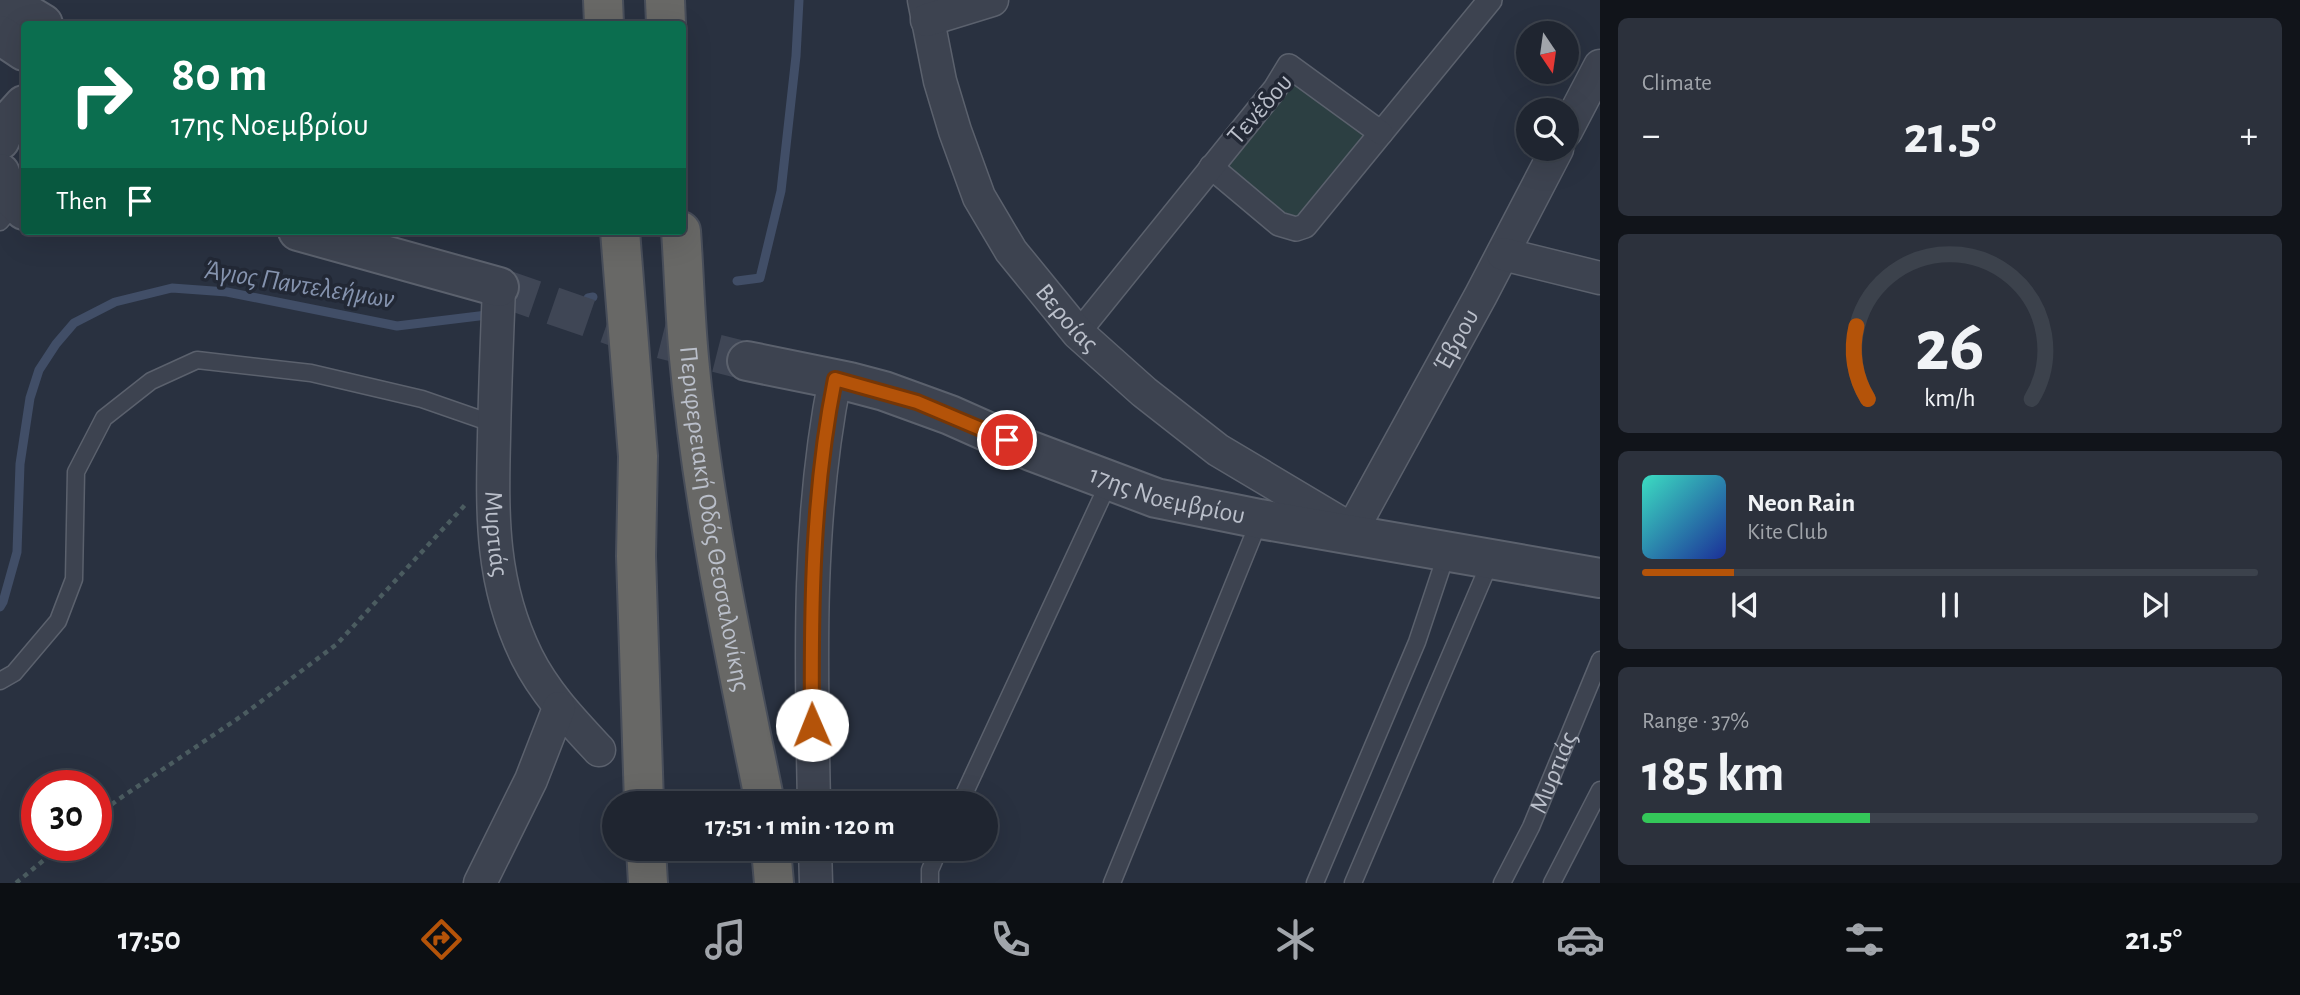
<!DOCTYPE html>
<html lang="en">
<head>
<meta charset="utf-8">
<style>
  :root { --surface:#1f2530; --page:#2c313c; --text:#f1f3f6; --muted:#a1a5ab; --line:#3c424c; --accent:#b45309 }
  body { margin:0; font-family:"Alegreya Sans",sans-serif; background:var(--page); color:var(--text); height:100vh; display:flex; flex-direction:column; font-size:26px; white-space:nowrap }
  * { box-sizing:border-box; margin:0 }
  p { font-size:23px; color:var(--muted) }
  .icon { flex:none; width:38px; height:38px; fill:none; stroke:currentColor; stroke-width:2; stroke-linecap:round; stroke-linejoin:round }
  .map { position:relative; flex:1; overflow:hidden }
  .details { display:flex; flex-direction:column; gap:18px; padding:18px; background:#11141a; width:700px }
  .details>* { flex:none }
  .top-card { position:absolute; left:21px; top:21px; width:665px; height:214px; border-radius:7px; box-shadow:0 7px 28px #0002,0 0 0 2px var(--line); background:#0b6e4f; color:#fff; overflow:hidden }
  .needle { width:46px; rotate:167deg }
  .controls { position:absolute; left:1516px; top:21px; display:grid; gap:14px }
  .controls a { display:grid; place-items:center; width:63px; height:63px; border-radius:50%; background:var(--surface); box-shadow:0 7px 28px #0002,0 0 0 2px var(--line); font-size:35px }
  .speed { position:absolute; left:21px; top:770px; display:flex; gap:14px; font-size:35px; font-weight:700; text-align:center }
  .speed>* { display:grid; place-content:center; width:91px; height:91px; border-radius:50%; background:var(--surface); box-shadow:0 7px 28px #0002,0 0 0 2px var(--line); line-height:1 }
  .speed .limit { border:10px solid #d22; background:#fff; color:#111 }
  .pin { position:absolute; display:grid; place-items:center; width:60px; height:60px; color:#fff; margin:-30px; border:4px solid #fff; border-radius:50%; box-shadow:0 2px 7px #0007 }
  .me { position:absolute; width:77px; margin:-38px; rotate:359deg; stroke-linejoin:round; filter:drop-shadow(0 0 5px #0008) }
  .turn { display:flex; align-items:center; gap:24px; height:147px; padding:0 35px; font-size:32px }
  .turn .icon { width:91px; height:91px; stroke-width:2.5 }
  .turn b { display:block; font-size:49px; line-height:60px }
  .then { display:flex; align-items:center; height:66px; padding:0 35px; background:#0003; gap:14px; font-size:26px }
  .big { font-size:52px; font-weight:700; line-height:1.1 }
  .details .widget { flex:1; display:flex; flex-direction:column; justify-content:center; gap:10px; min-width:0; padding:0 24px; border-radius:10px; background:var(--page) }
  .details .dial { align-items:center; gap:0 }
  .dial svg { height:182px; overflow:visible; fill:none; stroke:var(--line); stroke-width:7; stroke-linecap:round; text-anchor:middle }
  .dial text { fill:var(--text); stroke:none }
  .song { display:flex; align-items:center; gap:21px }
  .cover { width:84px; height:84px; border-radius:10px; background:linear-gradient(135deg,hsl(170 70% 55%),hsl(230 70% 35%)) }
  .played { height:7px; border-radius:4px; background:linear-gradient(90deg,var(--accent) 15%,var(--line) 15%) }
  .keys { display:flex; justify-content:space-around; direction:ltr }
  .heat { display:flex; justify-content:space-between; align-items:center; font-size:38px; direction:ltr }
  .charge { height:10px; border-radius:5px; background:linear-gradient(90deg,#34c759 37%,var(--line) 0) }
  .trip { position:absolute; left:602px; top:791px; width:396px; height:70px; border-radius:35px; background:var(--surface); box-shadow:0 7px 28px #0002,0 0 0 2px var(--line); font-weight:700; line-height:70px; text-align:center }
  .tab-bar { display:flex; height:112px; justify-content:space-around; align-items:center; background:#0c0f13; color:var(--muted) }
  .tab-bar .icon { width:49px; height:49px }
  .tab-bar .current { color:var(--accent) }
  .tab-bar b { font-size:32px; color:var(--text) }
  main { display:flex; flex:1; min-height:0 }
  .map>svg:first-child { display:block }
  .green { fill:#2c3f42 }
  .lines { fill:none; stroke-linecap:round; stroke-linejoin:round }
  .stream { stroke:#414e67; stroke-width:9 }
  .tertiary-tunnel { stroke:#3f4655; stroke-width:38; stroke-dasharray:38 19; stroke-linecap:butt }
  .service-casing { stroke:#5b616d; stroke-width:19 }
  .pedestrian-casing { stroke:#5b616d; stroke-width:26 }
  .minor-casing { stroke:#5b616d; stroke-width:35 }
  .tertiary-casing { stroke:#5b616d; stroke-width:42 }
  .trunk-casing { stroke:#484e5a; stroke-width:42 }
  .path { stroke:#4b5c60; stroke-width:4.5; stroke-dasharray:5 5; stroke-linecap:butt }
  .service { stroke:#3d4350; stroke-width:16 }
  .pedestrian { stroke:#3d4350; stroke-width:23 }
  .minor { stroke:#3d4350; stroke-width:32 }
  .tertiary { stroke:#3d4350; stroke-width:38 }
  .trunk { stroke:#686866; stroke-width:38 }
  .route-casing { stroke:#753606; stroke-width:18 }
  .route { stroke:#b45309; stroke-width:12 }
  .labels { text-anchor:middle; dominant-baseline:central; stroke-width:7; stroke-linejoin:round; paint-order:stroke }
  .street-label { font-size:26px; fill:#babfca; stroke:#222835 }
  .water-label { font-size:28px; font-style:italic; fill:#8593ae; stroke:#222835 }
</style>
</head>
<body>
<main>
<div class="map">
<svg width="1600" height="883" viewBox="0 0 1600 883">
  <rect width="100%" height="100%" fill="#293140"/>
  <!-- green -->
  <polygon class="green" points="1292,81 1363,135 1296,222 1225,168"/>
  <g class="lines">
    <!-- stream -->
    <g class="stream">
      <polyline points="737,281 760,278 781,191 796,56 799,0"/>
      <polyline points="588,298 593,297"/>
      <polyline points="0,607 3,602 17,552 20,464 30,398 39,370 56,344 74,323 115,302 172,288 227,292 397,326 487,315"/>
    </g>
    <!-- tertiary-tunnel -->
    <polyline class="tertiary-tunnel" points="499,287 620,329 747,361"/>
    <defs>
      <g id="service">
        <polyline points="0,222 8,213 12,200"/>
        <polyline points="0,681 14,673 58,621 74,579 76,472 104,418 151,381 197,360 311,373 422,399 494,424"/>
        <polyline points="960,803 1109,482"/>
        <polyline points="930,883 930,870 939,849"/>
        <polyline points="1112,883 1260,519"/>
        <polyline points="1315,883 1417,642 1447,552"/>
        <polyline points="1353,883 1491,560"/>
        <path id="s1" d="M1502 883 1531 827 1600 660"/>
        <polyline points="1552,883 1600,790"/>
      </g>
      <g id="pedestrian">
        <polyline points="1211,167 1279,224 1296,229 1305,226 1490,0"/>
        <polyline points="1078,333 1275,89 1289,66 1381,133"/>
      </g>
      <g id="minor">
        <path id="s2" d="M924 0 940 81 955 131 979 197 1011 251 1078 333 1144 392 1218 450 1352 530 1481 295 1557 149"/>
        <polyline points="927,20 992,0"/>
        <polyline points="1566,131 1600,66"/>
        <polyline points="1503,254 1600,278"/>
        <path id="s3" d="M499 287C497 337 495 387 494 437 492 516 491 584 527 657 545 693 572 721 599 750"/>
        <path d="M814 803C811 661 807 519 835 379"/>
        <polyline points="815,849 816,883"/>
        <polyline points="480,883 531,780 559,708"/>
      </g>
      <g id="tertiary">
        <polyline points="4,0 43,24"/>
        <polyline points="0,35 24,51"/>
        <polyline points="0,140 7,124 24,105"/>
        <polyline points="0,173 8,193 24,210"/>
        <polyline points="298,231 499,287"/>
        <path id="s4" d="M747 361 850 382 884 391 950 415 1031 451 1156 498 1260 519 1600 578"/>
      </g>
      <g id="trunk">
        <polyline points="603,0 604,24"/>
        <polyline points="665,0 666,24"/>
        <polyline points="620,231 638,456 636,556 644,803"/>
        <path id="s5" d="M681 231C684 273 685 316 689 358 703 508 735 656 765 803"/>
        <polyline points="646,849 648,883"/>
        <polyline points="771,849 774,883"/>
      </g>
    </defs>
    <!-- service casing -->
    <use href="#service" class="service-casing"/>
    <!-- pedestrian casing -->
    <use href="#pedestrian" class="pedestrian-casing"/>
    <!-- minor casing -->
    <use href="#minor" class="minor-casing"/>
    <!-- tertiary casing -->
    <use href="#tertiary" class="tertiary-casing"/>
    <!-- trunk casing -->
    <use href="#trunk" class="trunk-casing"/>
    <!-- path -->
    <g class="path">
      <polyline points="96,817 116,801 243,715 337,644 465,505"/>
      <polyline points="16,883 62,845"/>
    </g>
    <!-- service -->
    <use href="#service" class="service"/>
    <!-- pedestrian -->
    <use href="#pedestrian" class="pedestrian"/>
    <!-- minor -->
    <use href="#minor" class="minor"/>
    <!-- tertiary -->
    <use href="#tertiary" class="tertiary"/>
    <!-- trunk -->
    <use href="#trunk" class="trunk"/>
  </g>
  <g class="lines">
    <defs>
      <path id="route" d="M812 725C811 609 812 493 835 379L917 402 1007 440"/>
    </defs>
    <!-- route casing -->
    <use href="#route" class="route-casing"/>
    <!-- route -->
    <use href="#route" class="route"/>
  </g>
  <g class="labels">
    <!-- street labels -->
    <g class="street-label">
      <text transform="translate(1260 109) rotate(-49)">Τενέδου</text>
      <text stroke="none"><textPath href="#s2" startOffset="355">Βεροίας</textPath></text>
      <text stroke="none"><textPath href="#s2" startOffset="929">Έβρου</textPath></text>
      <text stroke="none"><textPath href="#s4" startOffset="443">17ης Νοεμβρίου</textPath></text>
      <text stroke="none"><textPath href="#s5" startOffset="290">Περιφερειακή Οδός Θεσσαλονίκης</textPath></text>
      <text stroke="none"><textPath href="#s3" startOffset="247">Μυρτιάς</textPath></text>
      <text stroke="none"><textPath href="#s1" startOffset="122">Μυρτιάς</textPath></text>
    </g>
    <!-- water labels -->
    <g class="water-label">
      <text transform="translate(299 285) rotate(9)">Άγιος Παντελεήμων</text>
    </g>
  </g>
</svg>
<div class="controls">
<a><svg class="needle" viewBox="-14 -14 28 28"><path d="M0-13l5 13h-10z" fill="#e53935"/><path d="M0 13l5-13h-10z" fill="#a1a5ab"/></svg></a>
<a><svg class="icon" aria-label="search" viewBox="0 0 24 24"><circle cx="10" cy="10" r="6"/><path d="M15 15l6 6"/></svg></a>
</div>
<div class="speed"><div class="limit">30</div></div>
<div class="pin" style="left:1007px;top:440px;background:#d93025"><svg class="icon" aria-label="arrive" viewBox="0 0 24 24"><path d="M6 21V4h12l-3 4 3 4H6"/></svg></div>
<svg class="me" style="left:812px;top:725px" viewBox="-20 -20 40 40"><circle r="19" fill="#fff"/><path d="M0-13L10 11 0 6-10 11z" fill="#b45309"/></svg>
<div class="trip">17:51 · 1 min · 120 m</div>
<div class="top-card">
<div class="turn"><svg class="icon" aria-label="right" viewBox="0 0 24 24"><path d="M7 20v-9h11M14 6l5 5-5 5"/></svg><div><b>80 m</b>17ης Νοεμβρίου</div></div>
<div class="then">Then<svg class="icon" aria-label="arrive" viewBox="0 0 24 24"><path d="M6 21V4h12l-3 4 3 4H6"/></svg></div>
</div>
</div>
<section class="details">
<div class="widget"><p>Climate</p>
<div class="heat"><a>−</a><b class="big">21.5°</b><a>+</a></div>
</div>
<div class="widget dial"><svg viewBox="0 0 100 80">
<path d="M14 69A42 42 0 1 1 86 69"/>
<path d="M14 69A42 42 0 0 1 9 37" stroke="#b45309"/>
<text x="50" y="56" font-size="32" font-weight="700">26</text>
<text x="50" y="72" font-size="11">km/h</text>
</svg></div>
<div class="widget">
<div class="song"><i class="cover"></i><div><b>Neon Rain</b><p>Kite Club</p></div></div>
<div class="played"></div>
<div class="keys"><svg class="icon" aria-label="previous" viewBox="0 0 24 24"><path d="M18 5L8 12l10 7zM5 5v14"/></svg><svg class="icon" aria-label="pause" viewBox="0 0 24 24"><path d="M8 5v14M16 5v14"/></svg><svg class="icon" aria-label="next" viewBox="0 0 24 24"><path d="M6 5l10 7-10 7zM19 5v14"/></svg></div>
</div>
<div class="widget"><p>Range · 37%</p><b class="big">185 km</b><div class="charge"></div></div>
</section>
</main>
<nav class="tab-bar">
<b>17:50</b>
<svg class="icon current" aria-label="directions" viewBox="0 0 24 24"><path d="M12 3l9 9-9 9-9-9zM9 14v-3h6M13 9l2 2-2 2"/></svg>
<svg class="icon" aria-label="music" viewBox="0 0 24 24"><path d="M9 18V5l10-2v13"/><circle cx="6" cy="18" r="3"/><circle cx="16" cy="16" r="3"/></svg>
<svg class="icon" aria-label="phone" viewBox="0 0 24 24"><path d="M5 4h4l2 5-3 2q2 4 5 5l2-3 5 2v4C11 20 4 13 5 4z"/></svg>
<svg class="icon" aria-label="climate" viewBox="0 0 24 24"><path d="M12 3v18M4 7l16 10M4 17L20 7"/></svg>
<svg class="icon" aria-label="car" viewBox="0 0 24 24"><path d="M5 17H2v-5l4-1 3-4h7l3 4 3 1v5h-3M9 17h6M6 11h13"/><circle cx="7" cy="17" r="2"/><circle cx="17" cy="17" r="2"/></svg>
<svg class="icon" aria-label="filters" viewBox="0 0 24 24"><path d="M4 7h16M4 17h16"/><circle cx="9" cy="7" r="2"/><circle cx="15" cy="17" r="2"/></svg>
<b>21.5°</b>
</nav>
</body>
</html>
